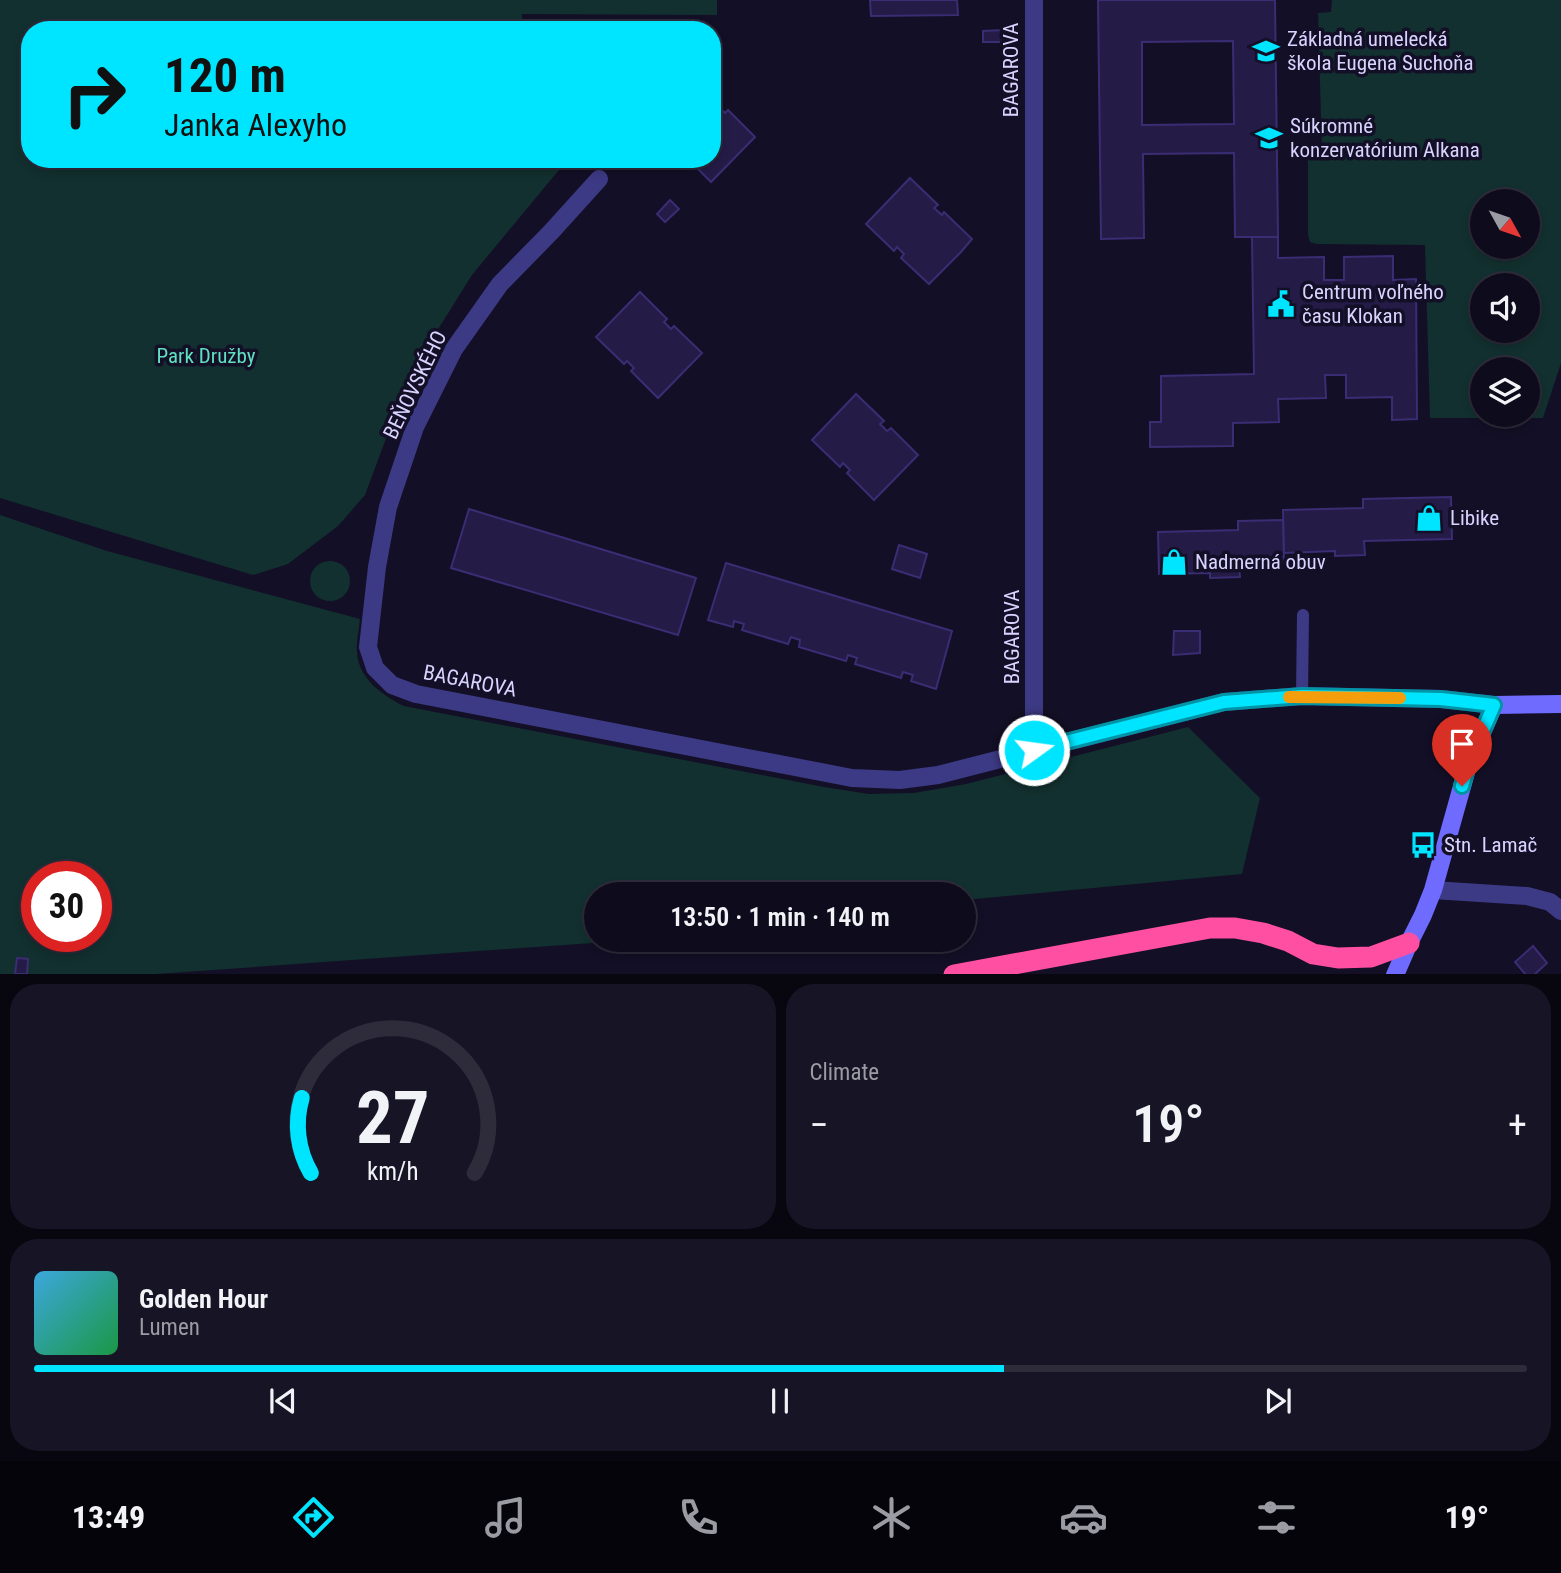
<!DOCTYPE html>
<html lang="en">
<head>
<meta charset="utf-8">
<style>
  :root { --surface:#0e0b1c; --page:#171425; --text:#f1f3f6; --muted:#9b9ba3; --line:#2e2b3b; --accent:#00e5ff }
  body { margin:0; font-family:"Roboto Condensed",sans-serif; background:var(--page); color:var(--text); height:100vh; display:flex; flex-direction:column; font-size:26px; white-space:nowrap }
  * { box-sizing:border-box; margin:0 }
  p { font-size:23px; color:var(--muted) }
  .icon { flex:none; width:38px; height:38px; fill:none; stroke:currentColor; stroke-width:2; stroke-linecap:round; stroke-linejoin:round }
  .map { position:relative; height:974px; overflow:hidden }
  .drawer { display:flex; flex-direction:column; gap:10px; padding:10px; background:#08060f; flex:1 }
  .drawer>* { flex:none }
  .guide { position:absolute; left:21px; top:21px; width:700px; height:147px; border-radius:28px; box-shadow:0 4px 10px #0003,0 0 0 2px var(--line); background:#00e5ff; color:#111; overflow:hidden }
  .needle { width:46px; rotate:130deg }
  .fabs { position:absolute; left:1470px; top:189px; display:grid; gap:14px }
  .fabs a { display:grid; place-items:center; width:70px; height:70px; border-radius:50%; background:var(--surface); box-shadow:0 4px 10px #0003,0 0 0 2px var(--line); font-size:35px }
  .speed { position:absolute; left:21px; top:861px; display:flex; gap:14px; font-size:35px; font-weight:700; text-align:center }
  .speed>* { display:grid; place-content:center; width:91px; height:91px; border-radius:50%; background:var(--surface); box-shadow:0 4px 10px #0003,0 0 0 2px var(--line); line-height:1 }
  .speed .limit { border:10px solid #d22; background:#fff; color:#111 }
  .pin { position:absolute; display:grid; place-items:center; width:60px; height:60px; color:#fff; margin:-72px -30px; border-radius:50% 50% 50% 0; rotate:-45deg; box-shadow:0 0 7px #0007 }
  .pin .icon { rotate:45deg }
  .me { position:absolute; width:77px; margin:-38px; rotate:76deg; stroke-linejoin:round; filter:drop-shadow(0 0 5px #0008) }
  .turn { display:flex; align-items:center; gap:24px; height:147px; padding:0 28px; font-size:32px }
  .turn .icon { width:91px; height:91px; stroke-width:2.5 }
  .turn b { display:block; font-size:49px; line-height:60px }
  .big { font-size:52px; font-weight:600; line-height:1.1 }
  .drawer .tile { flex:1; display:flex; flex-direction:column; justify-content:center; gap:10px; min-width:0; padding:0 24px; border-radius:28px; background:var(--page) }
  .drawer .dial { align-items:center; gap:0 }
  .dial svg { height:182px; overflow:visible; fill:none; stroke:var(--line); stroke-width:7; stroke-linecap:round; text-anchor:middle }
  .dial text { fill:var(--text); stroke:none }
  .song { display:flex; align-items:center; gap:21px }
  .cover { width:84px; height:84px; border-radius:10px; background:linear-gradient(135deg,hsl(200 70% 55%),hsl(140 70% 35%)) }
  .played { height:7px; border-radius:4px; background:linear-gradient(90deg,var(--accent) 65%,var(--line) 65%) }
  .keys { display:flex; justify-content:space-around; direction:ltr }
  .heat { display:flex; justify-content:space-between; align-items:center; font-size:38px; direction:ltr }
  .drawer .tiles { flex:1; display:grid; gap:10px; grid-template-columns:1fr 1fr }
  .tile:last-child { grid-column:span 2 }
  .trip { position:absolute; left:584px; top:882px; width:392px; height:70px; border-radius:35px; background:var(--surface); box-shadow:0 4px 10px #0003,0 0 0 2px var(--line); font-weight:600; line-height:70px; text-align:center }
  .tab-bar { display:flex; height:112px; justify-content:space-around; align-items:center; background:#06040b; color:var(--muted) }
  .tab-bar .icon { width:49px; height:49px }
  .tab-bar .current { color:var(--accent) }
  .tab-bar b { font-size:32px; color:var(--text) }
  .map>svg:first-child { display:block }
  .green { fill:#12302f; fill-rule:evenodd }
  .building { fill:#241b47; stroke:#3b2d73; stroke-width:2; fill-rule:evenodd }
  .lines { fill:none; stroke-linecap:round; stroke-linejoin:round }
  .lane { stroke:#3d3a85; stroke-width:12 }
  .street { stroke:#3d3a85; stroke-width:18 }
  .secondary { stroke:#6f6bff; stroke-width:18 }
  .highway { stroke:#ff4fa3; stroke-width:21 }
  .route-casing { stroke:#0095a6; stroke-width:18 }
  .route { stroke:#00e5ff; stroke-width:12 }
  .slow { stroke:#f59e0b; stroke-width:12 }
  .labels { text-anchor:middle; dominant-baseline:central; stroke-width:7; stroke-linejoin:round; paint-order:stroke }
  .poi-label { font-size:21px; fill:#d9d4ff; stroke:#130f26; text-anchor:start }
  .street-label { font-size:21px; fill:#d9d4ff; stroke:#130f26 }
  .park-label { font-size:21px; fill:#5fe0c0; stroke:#130f26 }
</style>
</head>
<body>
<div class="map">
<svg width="1561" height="975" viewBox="0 0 1561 975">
  <rect width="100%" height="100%" fill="#130f26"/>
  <!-- green -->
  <g class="green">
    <polygon points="0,0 717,0 717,15 522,14 522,30 30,30 30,159 568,159 472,275 437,331 395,414 365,495 338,526 288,564 253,575 0,498"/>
    <path d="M1332 0H1561V363L1543 418H1430L1425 245 1317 244 1310 242 1308 235V152L1322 151 1318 13 1331 12ZM1528 201V247H1482V201ZM1528 285V331H1482V285ZM1528 369V415H1482V369Z"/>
    <path d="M0 515 107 551 360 619C359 629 356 642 357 653 359 679 382 695 404 706L824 787 869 794 914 793 966 784 1188 727 1260 798 1242 874 964 900V894H597V940H635L156 974H0ZM37 877H96V936H37Z"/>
    <circle cx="330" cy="581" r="20"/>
  </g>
  <!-- building -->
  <g class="building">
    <polygon points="870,0 957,0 958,15 871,16"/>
    <path d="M1098 0H1275L1278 237H1235L1234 153 1143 154 1144 238 1101 239ZM1233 41 1234 124 1142 125V42Z"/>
    <polygon points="1003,30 1003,42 983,42 983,31"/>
    <polygon points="712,95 721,103 718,106 725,113 728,110 755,137 711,182 688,159 712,159"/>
    <polygon points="910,178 938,205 934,208 942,215 944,212 972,239 961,252 929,284 901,258 904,254 897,247 894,251 866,224"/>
    <polygon points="670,200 679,209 665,222 657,214"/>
    <polygon points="1252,237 1278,237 1278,258 1324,257 1324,280 1344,280 1344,257 1393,256 1393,280 1416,279 1417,419 1392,420 1392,397 1346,398 1346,375 1325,375 1326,398 1278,399 1279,422 1233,423 1233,446 1150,447 1150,422 1161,422 1161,376 1254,374"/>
    <polygon points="640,292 667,319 664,322 671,329 674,326 702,353 658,398 631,371 634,368 627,361 624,364 596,337"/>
    <polygon points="856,394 884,421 880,424 887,431 891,428 918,455 874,500 847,473 850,470 843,463 840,467 812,440"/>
    <polygon points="1451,497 1452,539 1364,541 1365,555 1335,556 1335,551 1284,553 1283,510 1363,508 1363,499"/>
    <polygon points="469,509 696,578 678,635 451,568"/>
    <polygon points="1283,520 1284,562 1239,563 1240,577 1210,578 1210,573 1159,574 1158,532 1238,530 1238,521"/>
    <polygon points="899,545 927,554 920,578 892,569"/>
    <polygon points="726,563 952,631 936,689 911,681 913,675 903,672 901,678 855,664 857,658 848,655 846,661 799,647 800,640 791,637 788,644 742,630 744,624 734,621 733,627 708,620"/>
    <polygon points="1174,631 1200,631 1200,653 1173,655"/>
    <polygon points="1533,946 1547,963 1534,975 1526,975 1515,962"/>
    <polygon points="17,958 28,959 27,974 15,974"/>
  </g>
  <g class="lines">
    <!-- lane -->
    <polyline class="lane" points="1302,696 1303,615"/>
    <!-- street -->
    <g class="street">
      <polyline points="1034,0 1034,750"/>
      <polyline points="599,179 551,232 500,284 454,349 415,427 388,507 377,567 368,647 375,668 392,685 416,694 852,778 900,780 938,775 1224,702 1302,696 1441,699 1494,705"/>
      <polyline points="1433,890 1527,896 1550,902 1561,911"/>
    </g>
    <!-- secondary -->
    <polyline class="secondary" points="1395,975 1409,943 1423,915 1433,890 1468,765 1494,705 1561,704"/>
    <!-- highway -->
    <polyline class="highway" points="954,975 1210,928 1235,928 1263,933 1288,941 1313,954 1338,958 1371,957 1409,943"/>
  </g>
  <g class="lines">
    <defs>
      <polyline id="route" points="1034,750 1224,702 1302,696 1441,699 1494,705 1468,765 1462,786"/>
    </defs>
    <!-- route casing -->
    <use href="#route" class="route-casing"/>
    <!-- route -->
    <use href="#route" class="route"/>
    <!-- slow -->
    <polyline class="slow" points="1289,697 1400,698"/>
  </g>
  <!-- icons -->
  <defs>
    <symbol id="school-bare" viewBox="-9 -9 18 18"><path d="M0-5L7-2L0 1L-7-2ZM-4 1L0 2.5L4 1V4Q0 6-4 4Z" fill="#00e5ff" stroke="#130f26" stroke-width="2.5" paint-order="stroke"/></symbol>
    <symbol id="civic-bare" viewBox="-9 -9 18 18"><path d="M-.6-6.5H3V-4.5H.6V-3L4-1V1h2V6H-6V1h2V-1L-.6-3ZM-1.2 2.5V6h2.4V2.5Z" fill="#00e5ff" stroke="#130f26" stroke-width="2.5" paint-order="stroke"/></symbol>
    <symbol id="shop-bare" viewBox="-9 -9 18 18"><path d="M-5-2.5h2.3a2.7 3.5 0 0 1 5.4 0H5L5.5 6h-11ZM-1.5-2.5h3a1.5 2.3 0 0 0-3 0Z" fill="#00e5ff" stroke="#130f26" stroke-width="2.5" paint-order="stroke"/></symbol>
    <symbol id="bus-bare" viewBox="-9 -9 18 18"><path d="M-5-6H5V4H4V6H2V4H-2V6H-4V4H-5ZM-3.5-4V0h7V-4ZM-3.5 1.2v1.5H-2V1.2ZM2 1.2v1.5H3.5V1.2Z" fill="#00e5ff" stroke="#130f26" stroke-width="2.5" paint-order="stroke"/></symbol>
  </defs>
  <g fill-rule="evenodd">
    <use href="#school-bare" x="1247" y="32" width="38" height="38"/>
    <use href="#school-bare" x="1250" y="119" width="38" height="38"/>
    <use href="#civic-bare" x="1262" y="285" width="38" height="38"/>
    <use href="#shop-bare" x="1410" y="499" width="38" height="38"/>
    <use href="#shop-bare" x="1155" y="543" width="38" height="38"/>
    <use href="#bus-bare" x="1404" y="826" width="38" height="38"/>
  </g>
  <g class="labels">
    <!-- poi labels -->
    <g class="poi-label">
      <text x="1287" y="39">Základná umelecká<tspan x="1287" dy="24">škola Eugena Suchoňa</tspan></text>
      <text x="1290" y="126">Súkromné<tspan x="1290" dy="24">konzervatórium Alkana</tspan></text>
      <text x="1302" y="292">Centrum voľného<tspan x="1302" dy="24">času Klokan</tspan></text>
      <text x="1450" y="518">Libike</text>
      <text x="1195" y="562">Nadmerná obuv</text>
      <text x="1444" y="845">Stn. Lamač</text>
    </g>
    <!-- street labels -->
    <g class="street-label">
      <text transform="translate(1011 70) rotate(-90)">BAGAROVA</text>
      <text transform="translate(415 385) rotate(-64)">BEŇOVSKÉHO</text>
      <text transform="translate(1012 637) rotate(-90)">BAGAROVA</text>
      <text transform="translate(470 681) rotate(11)">BAGAROVA</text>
    </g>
    <!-- park labels -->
    <g class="park-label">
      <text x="206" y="356">Park Družby</text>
    </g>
  </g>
</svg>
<div class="fabs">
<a><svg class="needle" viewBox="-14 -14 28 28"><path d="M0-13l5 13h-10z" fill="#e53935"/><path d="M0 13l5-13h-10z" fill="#9b9ba3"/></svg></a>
<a><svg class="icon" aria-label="sound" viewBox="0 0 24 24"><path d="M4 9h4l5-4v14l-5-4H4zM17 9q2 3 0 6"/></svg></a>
<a><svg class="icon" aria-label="layers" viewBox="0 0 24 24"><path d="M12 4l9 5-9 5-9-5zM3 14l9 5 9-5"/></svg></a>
</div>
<div class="speed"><div class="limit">30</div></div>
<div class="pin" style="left:1462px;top:786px;background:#d93025"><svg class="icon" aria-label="arrive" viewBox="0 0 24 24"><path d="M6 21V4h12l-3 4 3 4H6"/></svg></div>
<svg class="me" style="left:1034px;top:750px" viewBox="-20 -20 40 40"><circle r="17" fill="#00e5ff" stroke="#fff" stroke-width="3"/><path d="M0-11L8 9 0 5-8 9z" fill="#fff"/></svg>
<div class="trip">13:50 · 1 min · 140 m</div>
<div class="guide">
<div class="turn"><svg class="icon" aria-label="right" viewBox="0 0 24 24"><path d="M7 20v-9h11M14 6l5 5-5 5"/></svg><div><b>120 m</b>Janka Alexyho</div></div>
</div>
</div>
<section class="drawer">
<div class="tiles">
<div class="tile dial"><svg viewBox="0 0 100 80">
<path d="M14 69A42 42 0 1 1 86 69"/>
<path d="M14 69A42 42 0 0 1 10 36" stroke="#00e5ff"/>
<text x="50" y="56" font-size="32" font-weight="700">27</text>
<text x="50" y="72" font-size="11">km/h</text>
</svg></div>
<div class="tile"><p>Climate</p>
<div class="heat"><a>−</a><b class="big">19°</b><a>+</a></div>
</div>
<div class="tile">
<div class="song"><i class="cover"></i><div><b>Golden Hour</b><p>Lumen</p></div></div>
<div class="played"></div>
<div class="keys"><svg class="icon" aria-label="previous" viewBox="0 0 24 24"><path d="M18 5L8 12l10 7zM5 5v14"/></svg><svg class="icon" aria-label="pause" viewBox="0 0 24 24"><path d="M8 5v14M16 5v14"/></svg><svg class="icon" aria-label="next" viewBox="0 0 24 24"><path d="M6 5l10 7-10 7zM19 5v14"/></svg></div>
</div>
</div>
</section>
<nav class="tab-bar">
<b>13:49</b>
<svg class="icon current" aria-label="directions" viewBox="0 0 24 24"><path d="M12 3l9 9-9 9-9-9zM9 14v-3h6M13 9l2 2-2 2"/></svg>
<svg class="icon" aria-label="music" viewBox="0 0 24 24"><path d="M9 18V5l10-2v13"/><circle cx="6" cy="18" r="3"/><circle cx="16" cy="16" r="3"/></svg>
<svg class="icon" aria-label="phone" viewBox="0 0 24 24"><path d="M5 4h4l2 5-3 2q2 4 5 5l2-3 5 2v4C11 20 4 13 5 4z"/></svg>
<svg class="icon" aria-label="climate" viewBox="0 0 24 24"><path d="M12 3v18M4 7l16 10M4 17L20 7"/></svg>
<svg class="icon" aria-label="car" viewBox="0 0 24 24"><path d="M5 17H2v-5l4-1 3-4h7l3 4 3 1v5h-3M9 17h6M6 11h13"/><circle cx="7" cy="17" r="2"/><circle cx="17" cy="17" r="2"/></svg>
<svg class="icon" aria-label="filters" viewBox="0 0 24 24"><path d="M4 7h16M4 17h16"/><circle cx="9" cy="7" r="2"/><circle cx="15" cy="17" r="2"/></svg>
<b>19°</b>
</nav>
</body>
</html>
